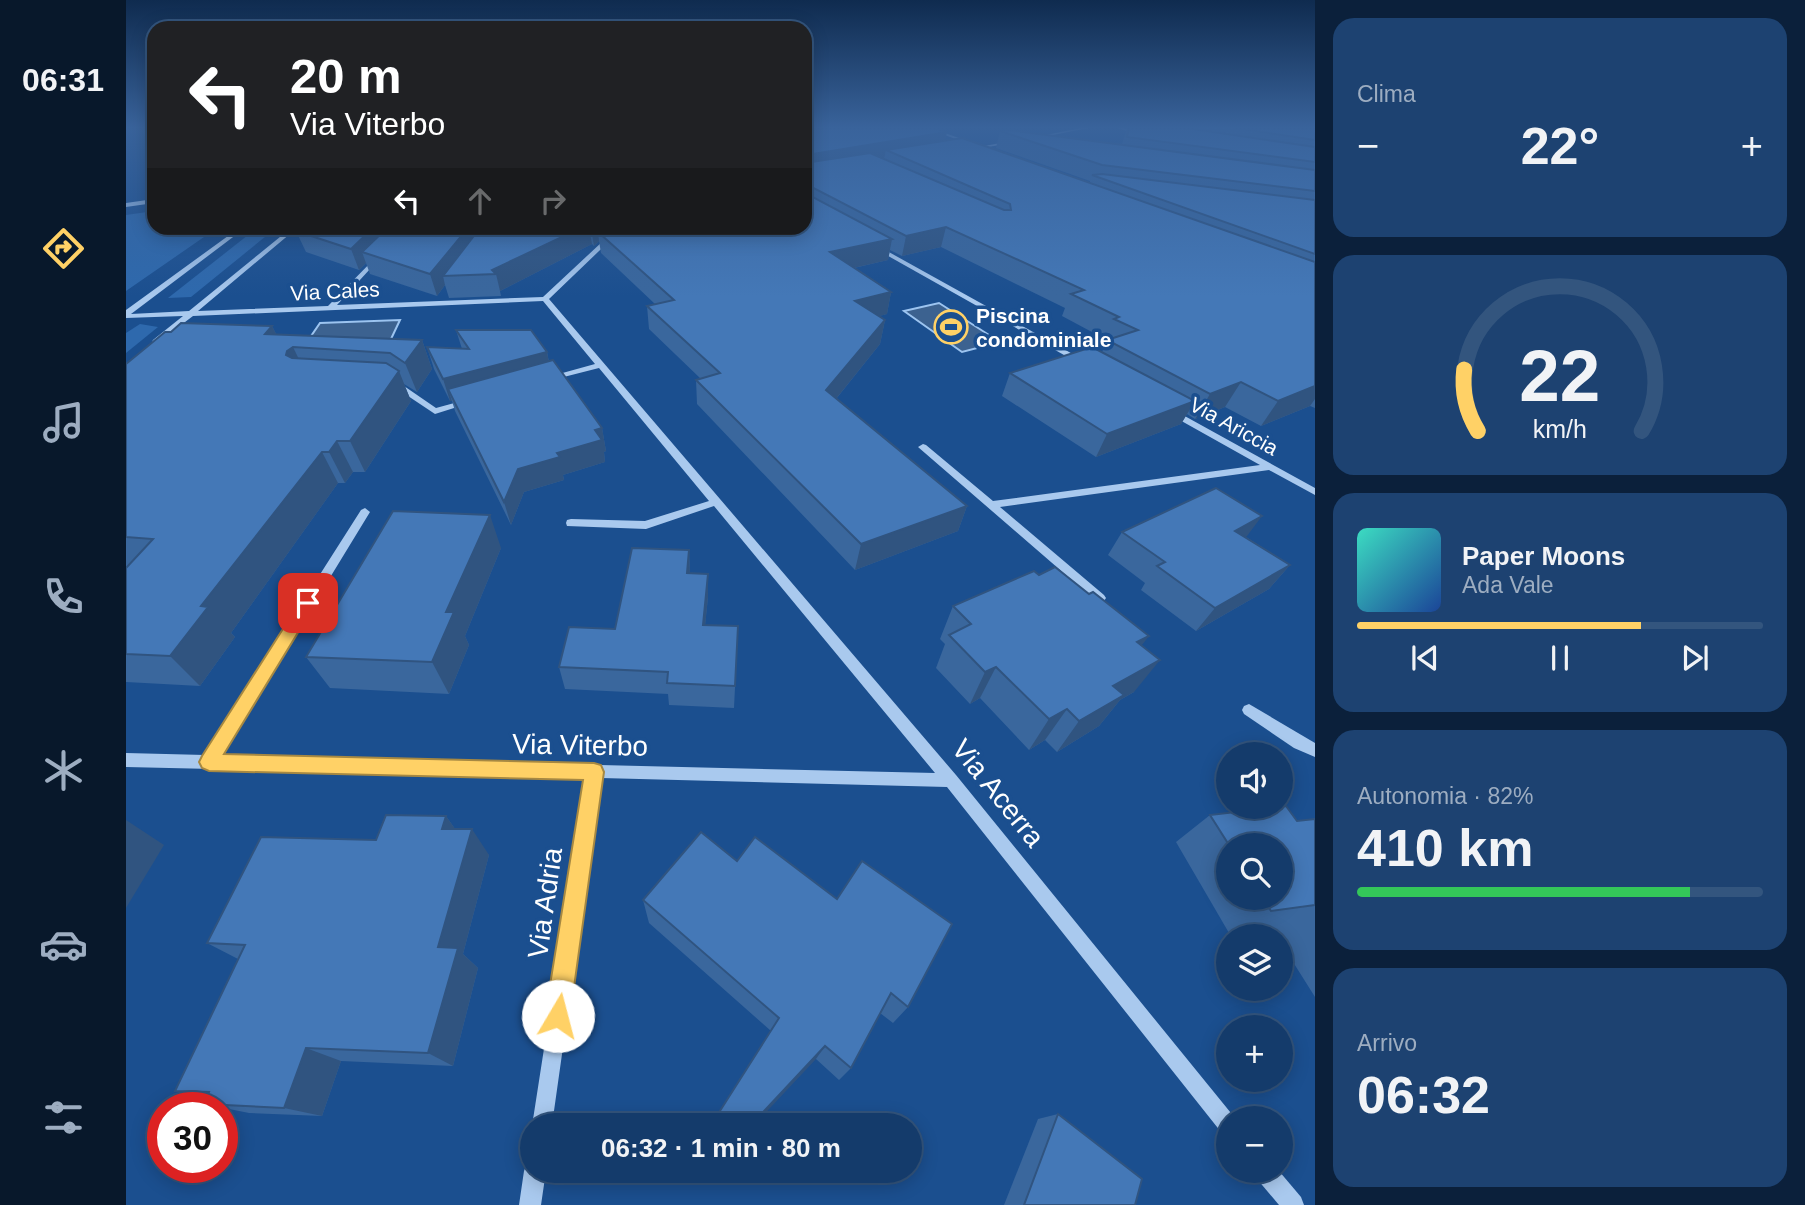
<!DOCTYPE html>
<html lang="it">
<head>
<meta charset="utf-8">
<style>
  :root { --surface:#143b6b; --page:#1d4271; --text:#f1f3f6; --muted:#9dadc1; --line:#33557e; --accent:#ffd166 }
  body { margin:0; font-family:Helvetica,sans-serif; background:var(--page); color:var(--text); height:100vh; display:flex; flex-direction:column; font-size:26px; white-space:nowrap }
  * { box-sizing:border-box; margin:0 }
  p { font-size:23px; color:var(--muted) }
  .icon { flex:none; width:38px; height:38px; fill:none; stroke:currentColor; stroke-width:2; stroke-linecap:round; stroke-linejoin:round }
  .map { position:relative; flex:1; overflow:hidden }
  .sheet { display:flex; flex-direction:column; gap:18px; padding:18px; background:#0b203b; width:490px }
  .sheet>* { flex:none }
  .top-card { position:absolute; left:21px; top:21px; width:665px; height:214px; border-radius:21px; box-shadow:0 4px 18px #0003,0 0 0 2px var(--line); background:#202124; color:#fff; overflow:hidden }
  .fabs { position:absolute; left:1090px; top:742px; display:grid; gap:14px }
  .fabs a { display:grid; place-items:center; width:77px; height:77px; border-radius:50%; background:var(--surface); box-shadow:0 4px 18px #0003,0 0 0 2px var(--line); font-size:35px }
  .speed { position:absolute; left:21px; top:1092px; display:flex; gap:14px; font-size:35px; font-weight:700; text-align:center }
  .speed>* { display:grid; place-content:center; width:91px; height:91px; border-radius:50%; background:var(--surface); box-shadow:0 4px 18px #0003,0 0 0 2px var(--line); line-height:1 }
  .speed .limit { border:10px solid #d22; background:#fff; color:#111 }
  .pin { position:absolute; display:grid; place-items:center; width:60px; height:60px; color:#fff; margin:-30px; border-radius:14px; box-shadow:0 4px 10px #0006 }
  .me { position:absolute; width:77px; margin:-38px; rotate:8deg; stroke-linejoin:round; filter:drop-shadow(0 0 5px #0008) }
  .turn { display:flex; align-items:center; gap:24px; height:147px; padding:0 28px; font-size:32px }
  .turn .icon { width:91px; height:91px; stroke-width:2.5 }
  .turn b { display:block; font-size:49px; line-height:60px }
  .lanes { display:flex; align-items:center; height:66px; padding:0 28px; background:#0003; justify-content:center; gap:35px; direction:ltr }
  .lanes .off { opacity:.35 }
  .big { font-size:52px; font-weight:600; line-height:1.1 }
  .sheet .widget { flex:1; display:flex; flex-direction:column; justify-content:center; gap:10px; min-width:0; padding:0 24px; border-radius:21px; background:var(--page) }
  .sheet .dial { align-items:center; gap:0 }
  .dial svg { height:182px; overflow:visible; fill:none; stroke:var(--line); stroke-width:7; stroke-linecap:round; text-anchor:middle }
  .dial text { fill:var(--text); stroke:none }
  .song { display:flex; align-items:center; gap:21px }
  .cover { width:84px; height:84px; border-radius:10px; background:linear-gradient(135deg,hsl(170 70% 55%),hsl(220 70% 35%)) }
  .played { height:7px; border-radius:4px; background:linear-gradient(90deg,var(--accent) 70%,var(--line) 70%) }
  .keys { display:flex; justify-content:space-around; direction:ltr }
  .heat { display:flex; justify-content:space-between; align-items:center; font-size:38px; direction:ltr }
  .charge { height:10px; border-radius:5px; background:linear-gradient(90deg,#34c759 82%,var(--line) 0) }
  .trip { position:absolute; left:394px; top:1113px; width:402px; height:70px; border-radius:35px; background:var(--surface); box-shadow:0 4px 18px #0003,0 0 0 2px var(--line); font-weight:600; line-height:70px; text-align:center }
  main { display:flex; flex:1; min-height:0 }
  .menu { display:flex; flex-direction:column; width:126px; justify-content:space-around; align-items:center; background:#08182b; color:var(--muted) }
  .menu .icon { width:49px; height:49px }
  .menu .current { color:var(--accent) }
  .menu b { font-size:32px; color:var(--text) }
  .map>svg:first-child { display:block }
  .green { fill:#2e69ad }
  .water { fill:#3c6290; stroke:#9cc4f0; stroke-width:2 }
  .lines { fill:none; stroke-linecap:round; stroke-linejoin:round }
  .minor { fill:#a9c9ee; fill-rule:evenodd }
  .wall { fill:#3a679d; fill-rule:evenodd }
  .shaded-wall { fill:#305480 }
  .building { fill:#4478b7; stroke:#305480; stroke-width:2 }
  .route { fill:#ffd166; stroke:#a68842; stroke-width:2 }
  .labels { text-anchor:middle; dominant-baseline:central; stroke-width:7; stroke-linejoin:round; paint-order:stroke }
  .far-street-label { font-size:21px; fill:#fff; stroke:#1b4f8f }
  .far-poi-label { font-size:21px; font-weight:bold; fill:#fff; stroke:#1b4f8f; text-anchor:start }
  .near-street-label { font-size:28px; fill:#fff; stroke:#1b4f8f }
</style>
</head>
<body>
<main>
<nav class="menu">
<b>06:31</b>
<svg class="icon current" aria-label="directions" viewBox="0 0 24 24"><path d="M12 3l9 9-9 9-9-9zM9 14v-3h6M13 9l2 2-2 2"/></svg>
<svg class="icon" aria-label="music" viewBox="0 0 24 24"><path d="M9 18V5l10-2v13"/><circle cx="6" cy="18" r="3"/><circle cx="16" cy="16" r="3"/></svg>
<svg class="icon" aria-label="phone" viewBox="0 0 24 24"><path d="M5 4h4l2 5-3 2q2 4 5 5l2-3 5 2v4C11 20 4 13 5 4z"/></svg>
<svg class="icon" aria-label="climate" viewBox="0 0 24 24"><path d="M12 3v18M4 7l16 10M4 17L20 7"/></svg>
<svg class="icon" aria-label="car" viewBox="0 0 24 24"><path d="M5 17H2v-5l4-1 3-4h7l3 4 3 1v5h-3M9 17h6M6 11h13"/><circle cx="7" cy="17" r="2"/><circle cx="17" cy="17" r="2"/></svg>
<svg class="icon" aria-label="filters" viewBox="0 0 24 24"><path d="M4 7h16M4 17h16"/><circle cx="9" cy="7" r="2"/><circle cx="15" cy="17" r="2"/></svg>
</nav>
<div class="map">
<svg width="1189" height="1205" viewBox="0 0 1189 1205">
  <rect width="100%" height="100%" fill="#1b4f8f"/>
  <!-- green -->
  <g class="green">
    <polygon points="28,211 28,228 91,228 0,291 0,215"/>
    <polygon points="131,228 150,228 65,297 42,298"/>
    <polygon points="14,324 32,327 0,353 0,333"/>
  </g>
  <!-- water -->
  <g class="water">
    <polygon points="813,303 874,342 836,352 778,311"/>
    <polygon points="274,320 265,339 181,342 194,323"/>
  </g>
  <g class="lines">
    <!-- minor -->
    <g class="minor">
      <polygon points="800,128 805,128 847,143 843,144"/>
      <polygon points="955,128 963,128 906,139 904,138"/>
      <polygon points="991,128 997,128 1018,134 1016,135"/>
      <polygon points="885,141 887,143 855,148 853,147"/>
      <polygon points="28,199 28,203 0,207 0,203"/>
      <polygon points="113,228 119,228 5,314 63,311 165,228 171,228 72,311 202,306 253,254 256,256 255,257 211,305 417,297 491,228 497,228 423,299 830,775 1109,1118 1102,1118 1102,1135 1095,1132 821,787 475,778 426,1125 406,1126 460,778 0,767 0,753 79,755 235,510 239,508 244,512 95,756 809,773 588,506 520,529 441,526 440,523 441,520 445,519 519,521 583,501 473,368 422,381 422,377 469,364 417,301 67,316 30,344 26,342 27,340 57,316 0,318 0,310"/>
      <polygon points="748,246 752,246 961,362 954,364 748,248"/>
      <polygon points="268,384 278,386 310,408 343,399 347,402 309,414 273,390 265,389 264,387"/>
      <polygon points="1046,409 1189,488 1189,495 1143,470 874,507 978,595 980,598 978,601 970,601 792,447 797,444 800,445 867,501 1134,465 1043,414 1041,412"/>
      <polygon points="1123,704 1189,743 1189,757 1168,748 1118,714 1116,710 1118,706"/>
      <polygon points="406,1161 406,1171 420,1171 415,1205 393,1205 398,1171 401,1163"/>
      <polygon points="1128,1171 1153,1171 1175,1197 1178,1205 1153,1205 1131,1179"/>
    </g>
  </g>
  <!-- wall -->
  <g class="wall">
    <polygon points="679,128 819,140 964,183 964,181 870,148 874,131 996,144 1001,128 997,128 1189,128 1189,408 1184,406 1135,426 1099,407 1069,419 1061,414 1055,424 970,457 876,396 884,373 976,352 980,343 977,342 979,339 936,316 939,308 815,247 776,256 764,250 762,260 728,268 765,292 761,314 753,316 759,320 754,344 710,399 841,506 832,531 729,570 571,404 570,380 575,379 523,329 521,306 529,304 475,253 473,241 468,246 466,244 374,291 375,296 323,298 319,285 311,296 244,274 240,263 233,270 180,252 170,231 181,228 679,228"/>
    <polygon points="146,326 150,334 296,340 306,369 291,392 278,384 285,401 239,472 227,472 219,483 212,483 105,633 109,637 74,686 0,682 0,568 1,566 0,566 0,364"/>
    <polygon points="330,330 421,352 423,362 476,428 480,451 478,452 479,462 437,475 438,480 398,492 385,525 329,411 326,401 324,401 308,369 301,347 336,349"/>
    <polygon points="996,532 1120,537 1164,565 1143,589 1070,631 1015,590 1019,583 982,555"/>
    <polygon points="375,548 339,636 343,645 323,694 204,688 180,657"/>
    <polygon points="563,550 564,573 582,597 579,625 612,626 608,708 543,705 542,694 439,689 433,667 489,629"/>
    <polygon points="913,575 1015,646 1008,692 994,700 973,726 931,752 919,740 903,750 854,698 844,704 810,668 819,644 814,639 827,606"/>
    <path d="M1084 815 1171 821 1189 819V997L1155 943V936H1151L1145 927 1103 933 1050 842ZM1102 845 1155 898H1102Z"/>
    <polygon points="320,816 329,829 363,855 337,954 352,968 327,1066 215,1061 196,1116 123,1113 78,1104 81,1097 49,1091 112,959 81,943 250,840"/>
    <polygon points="575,832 782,1007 767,1023 754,1013 725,1068 713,1080 690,1059 645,1031 523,923 517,900"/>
    <polygon points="932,1114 1009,1205 878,1205 912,1119"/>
  </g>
  <!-- shaded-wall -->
  <g class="shaded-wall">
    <polygon points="821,132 817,149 760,150 758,159 679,172 680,155"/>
    <polygon points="820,227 815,247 776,256 780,236"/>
    <polygon points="247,228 274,228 236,252 240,263 233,270 225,249"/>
    <polygon points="342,228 362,228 317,276 319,285 311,296 304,274"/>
    <polygon points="455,228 463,228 466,244 374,291 370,274 366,270"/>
    <polygon points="465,228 489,228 472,232 473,241 468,246"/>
    <polygon points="766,239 762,260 701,274 704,252"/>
    <polygon points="765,292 761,314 725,324 729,301"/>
    <polygon points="759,320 754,344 697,415 700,390"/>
    <polygon points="146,326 161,355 139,334"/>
    <polygon points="296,340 306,369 291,392 279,363"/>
    <polygon points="167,347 181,376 160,355 161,351"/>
    <polygon points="421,352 425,373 322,389 326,401 324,401 317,379"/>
    <polygon points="273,371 285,401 239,472 224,441"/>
    <polygon points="1115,382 1099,407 1069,419 1084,394"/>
    <polygon points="1189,386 1189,399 1184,406 1135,426 1152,401"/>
    <polygon points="1069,401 1055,424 970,457 981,434"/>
    <polygon points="476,428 480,451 478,452 479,462 437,475 438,480 398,492 385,525 378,502 392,469 431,453 469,430"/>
    <polygon points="211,441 227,472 219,483 203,452"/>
    <polygon points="196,452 212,483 105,633 109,637 74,686 44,656 75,606"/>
    <polygon points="841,506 832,531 729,570 735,544"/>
    <polygon points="364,515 375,548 339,636 343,645 323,694 306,662 320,612"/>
    <polygon points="1136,516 1118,540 1109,531"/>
    <polygon points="563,550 564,573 561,573"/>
    <polygon points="1164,565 1143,589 1070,631 1089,608"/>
    <polygon points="582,574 582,597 577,648 577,625"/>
    <polygon points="1023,636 998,668 1011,642"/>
    <polygon points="1034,660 1008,692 994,700 973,726 931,752 953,721 987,686"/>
    <polygon points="870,667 854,698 844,704 859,672"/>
    <polygon points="941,709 919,740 903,750 923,719"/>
    <polygon points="320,816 339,843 316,829"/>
    <polygon points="0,820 38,845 0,908"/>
    <polygon points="346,829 363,855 337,954 352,968 327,1066 302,1053 312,947"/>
    <polygon points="699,1046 690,1059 628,1125 625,1125"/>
    <polygon points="180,1048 215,1061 196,1116 158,1108"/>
  </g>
  <!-- building -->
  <g class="building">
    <polygon points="698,128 808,128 821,132 680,155 679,161 679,130"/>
    <polygon points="1003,128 1060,128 1189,147 1189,162 1001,137"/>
    <polygon points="1110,128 1189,128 1189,140"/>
    <polygon points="883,130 1189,170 1189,191 976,165 874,131"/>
    <polygon points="836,138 1189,262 1189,386 1152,401 1115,382 1084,394 981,340 1012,330 988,319 993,317 945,294 958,290 820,227 780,236 680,184 679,193 766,239 704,252 765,292 729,301 759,320 700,390 841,506 735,544 570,380 594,373 521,306 548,300 472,232 478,228 679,228 679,163 744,153 878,210 885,210 884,204 760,150"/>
    <polygon points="976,174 1189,200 1189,254 966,175"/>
    <polygon points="181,228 247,228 225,249 170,231"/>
    <polygon points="261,228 342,228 304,274 236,252"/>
    <polygon points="354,228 455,228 366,270 370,274 317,276"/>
    <polygon points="55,323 146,326 139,334 296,340 279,363 264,353 167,347 161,351 160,355 166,358 260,363 273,371 224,441 211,441 203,452 196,452 75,606 82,607 44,656 0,654 0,568 27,539 0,537 0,364 39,332 45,332"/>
    <polygon points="330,330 405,330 421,352 317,379 301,347 343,349"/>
    <polygon points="966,347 1069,401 981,434 884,373"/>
    <polygon points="427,360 476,428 469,430 476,440 431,453 434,457 392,469 378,502 322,389"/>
    <polygon points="1090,488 1136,516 1109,531 1164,565 1089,608 1031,566 1039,562 996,532"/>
    <polygon points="267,511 364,515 320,612 328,612 306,662 180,657"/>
    <polygon points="506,548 563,550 561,573 582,574 577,625 612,626 609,686 541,683 542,672 433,667 443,627 489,629"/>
    <polygon points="929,567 963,594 967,592 1023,636 1011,642 1034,660 987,686 998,695 953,721 941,709 923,719 870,667 859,672 823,635 845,624 827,606 908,571 913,575"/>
    <polygon points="1160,806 1171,821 1189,819 1189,905 1145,911 1136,898 1155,898 1155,845 1103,845 1084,815"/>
    <polygon points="260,815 320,816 316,829 346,829 312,947 332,948 302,1053 180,1048 158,1108 78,1104 83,1092 49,1091 119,945 81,943 135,837 250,840"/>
    <polygon points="575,832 611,861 629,837 711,899 736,861 826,924 782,1007 765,993 725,1068 699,1046 625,1125 585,1125 653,1018 517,900"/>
    <polygon points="932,1114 1016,1179 1009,1205 898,1205"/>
  </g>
  <!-- sky -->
  <linearGradient id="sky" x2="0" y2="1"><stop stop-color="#0f2b4f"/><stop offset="0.43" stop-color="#39639b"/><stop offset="1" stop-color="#39639b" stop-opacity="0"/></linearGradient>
  <rect width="1189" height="296" fill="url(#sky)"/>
  <!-- route -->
  <polygon class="route" points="182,597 190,603 98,754 468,763 475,765 478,772 444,1016 441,1025 432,1029 423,1025 419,1016 457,780 83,771 76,768 73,762 76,756 176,599"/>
  <!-- icons -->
  <defs>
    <symbol id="stadium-ring" viewBox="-11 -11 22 22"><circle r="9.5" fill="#1b4f8f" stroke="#ffd166" stroke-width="1.5"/><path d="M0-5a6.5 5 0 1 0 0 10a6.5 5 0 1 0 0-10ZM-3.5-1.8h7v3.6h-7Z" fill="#ffd166"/></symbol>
  </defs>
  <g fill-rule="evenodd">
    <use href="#stadium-ring" x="806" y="308" width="38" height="38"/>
  </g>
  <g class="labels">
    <!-- far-street labels -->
    <g class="far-street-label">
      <text transform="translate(209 291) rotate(-3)">Via Cales</text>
      <text transform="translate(1108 426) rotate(29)">Via Ariccia</text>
    </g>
    <!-- far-poi labels -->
    <g class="far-poi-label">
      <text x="850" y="315">Piscina<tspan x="850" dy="24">condominiale</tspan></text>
    </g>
    <!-- near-street labels -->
    <g class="near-street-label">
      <text transform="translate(454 745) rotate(1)">Via Viterbo</text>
      <text transform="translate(872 793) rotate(51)">Via Acerra</text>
      <text transform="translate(419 903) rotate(-82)">Via Adria</text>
    </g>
  </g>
</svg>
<div class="fabs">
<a><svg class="icon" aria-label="sound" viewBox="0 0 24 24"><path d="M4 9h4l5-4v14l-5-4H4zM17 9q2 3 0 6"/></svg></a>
<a><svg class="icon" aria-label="search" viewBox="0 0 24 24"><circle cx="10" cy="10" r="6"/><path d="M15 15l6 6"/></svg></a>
<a><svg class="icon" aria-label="layers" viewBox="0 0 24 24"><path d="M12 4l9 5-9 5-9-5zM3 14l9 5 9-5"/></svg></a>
<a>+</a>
<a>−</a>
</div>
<div class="speed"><div class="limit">30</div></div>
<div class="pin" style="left:182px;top:603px;background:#d93025"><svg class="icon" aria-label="arrive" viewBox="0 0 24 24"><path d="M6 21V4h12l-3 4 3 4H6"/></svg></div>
<svg class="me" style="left:432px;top:1016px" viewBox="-20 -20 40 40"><circle r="19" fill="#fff"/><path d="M0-13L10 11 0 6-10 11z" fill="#ffd166"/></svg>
<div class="trip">06:32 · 1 min · 80 m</div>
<div class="top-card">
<div class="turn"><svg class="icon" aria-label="left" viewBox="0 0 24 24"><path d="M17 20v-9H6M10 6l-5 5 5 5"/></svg><div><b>20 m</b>Via Viterbo</div></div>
<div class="lanes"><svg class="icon" aria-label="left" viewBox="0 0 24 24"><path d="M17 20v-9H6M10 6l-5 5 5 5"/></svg><svg class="icon off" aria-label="ahead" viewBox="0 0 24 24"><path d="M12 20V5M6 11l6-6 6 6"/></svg><svg class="icon off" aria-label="right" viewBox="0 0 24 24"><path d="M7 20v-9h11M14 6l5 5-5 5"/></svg></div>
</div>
</div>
<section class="sheet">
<div class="widget"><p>Clima</p>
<div class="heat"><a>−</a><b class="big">22°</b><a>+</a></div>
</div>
<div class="widget dial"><svg viewBox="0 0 100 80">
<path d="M14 69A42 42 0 1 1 86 69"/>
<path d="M14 69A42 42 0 0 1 8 42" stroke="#ffd166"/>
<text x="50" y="56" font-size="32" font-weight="700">22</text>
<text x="50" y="72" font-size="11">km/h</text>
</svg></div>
<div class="widget">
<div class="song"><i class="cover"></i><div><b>Paper Moons</b><p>Ada Vale</p></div></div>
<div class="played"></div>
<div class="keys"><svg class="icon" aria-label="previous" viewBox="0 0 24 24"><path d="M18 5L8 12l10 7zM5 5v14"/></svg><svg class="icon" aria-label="pause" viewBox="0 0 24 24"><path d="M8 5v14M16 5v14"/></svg><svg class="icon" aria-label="next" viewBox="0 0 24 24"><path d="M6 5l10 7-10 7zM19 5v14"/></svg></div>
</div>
<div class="widget"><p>Autonomia · 82%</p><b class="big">410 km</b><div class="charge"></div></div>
<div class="widget"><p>Arrivo</p><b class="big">06:32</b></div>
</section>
</main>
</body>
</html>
